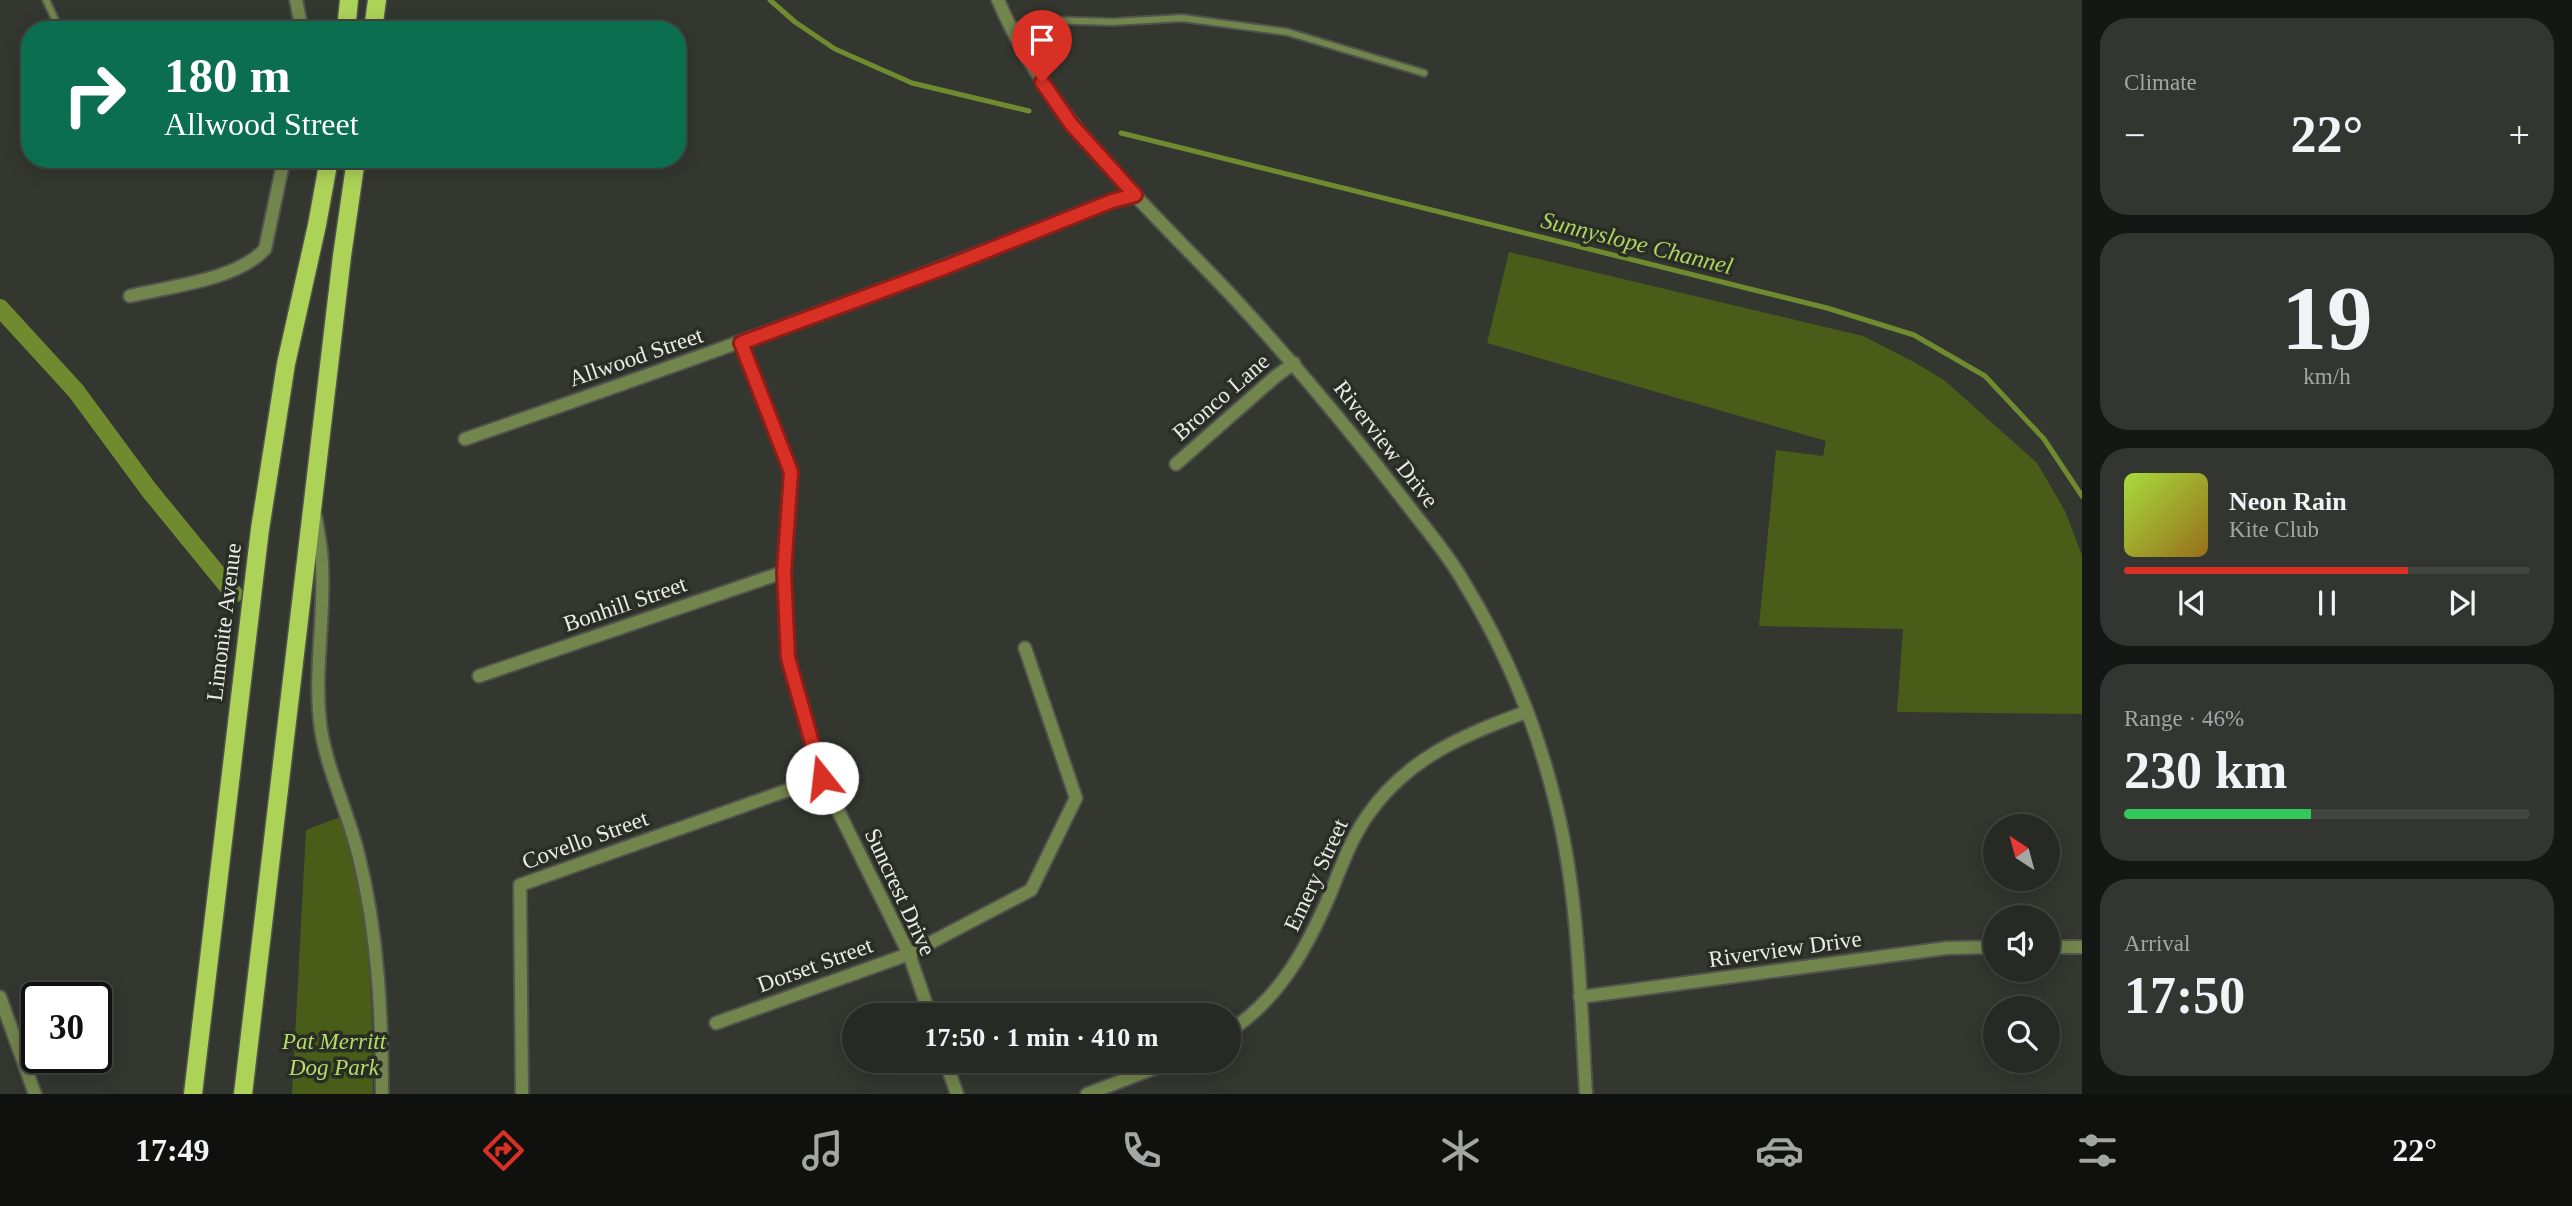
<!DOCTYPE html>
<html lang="en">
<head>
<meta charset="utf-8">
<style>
  :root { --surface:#272924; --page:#333531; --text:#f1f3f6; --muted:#a4a6a6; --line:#434541; --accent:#d93025 }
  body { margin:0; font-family:Georgia,serif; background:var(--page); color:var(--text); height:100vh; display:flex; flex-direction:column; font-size:26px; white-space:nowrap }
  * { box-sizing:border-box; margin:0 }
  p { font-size:23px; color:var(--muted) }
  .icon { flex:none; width:38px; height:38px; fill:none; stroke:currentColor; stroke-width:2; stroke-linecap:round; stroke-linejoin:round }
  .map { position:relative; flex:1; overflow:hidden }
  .panel { display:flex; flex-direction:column; gap:18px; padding:18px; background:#151714; width:490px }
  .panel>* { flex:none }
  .guide { position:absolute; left:21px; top:21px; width:665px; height:147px; border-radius:28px; box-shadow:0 4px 18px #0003,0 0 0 2px var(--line); background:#0b6e4f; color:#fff; overflow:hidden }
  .needle { width:46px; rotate:324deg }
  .fabs { position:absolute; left:1983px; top:814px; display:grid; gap:14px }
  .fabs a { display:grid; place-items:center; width:77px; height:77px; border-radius:50%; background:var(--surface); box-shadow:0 4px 18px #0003,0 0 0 2px var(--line); font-size:35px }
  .speed { position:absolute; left:21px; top:982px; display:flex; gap:14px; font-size:35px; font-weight:700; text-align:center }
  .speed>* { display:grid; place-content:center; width:91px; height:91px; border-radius:50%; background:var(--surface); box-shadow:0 4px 18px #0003,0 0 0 2px var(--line); line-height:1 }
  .speed .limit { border:4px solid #111; border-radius:10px; background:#fff; color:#111 }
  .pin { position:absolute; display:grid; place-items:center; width:60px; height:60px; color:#fff; margin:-72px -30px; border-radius:50% 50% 50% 0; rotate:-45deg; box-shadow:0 0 7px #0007 }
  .pin .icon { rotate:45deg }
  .me { position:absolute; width:77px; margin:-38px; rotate:344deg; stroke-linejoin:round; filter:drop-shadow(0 0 5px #0008) }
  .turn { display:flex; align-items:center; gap:24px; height:147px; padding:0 28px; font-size:32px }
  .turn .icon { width:91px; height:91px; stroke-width:2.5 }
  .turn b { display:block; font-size:49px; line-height:60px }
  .big { font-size:52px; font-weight:700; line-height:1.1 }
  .panel .card { flex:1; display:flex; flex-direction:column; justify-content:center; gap:10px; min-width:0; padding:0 24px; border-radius:28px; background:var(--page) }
  .panel .dial { align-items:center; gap:0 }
  .dial b { font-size:91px; line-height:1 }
  .song { display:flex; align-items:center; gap:21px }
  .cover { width:84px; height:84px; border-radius:10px; background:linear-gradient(135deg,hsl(80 70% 55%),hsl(40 70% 35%)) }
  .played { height:7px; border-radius:4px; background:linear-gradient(90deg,var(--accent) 70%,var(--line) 70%) }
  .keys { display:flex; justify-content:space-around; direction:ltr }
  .heat { display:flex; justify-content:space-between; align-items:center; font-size:38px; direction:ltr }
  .charge { height:10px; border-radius:5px; background:linear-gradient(90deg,#34c759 46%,var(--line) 0) }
  .trip { position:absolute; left:842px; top:1003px; width:399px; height:70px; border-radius:35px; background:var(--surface); box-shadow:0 4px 18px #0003,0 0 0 2px var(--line); font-weight:700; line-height:70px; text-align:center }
  .tab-bar { display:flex; height:112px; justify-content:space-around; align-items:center; background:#10100e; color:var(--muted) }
  .tab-bar .icon { width:49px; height:49px }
  .tab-bar .active { color:var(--accent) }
  .tab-bar b { font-size:32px; color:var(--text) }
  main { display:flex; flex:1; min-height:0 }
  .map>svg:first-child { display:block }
  .green { fill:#495c18 }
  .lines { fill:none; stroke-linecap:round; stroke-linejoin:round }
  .stream { stroke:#708b2f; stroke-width:5 }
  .canal { stroke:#708b2f; stroke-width:18 }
  .service-casing { stroke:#51544d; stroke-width:10 }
  .minor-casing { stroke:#51544d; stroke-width:16 }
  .primary-casing { stroke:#51544d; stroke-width:21 }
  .service { stroke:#72854d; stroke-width:6 }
  .minor { stroke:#72854d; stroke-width:12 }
  .primary { stroke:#add258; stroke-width:18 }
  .route-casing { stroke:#8d1f18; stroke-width:18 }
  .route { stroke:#d93025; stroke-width:12 }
  .labels { text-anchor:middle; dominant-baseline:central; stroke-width:7; stroke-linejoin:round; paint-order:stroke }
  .street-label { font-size:23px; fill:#eaebe7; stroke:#2a2d26 }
  .park-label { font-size:23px; font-style:italic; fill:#b7dd66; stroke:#2a2d26 }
  .water-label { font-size:24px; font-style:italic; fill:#b0d55e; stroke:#2a2d26 }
</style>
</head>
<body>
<main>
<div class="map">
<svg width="2082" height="1094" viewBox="0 0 2082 1094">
  <rect width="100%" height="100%" fill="#343730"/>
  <!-- green -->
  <g class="green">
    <polygon points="1509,252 1863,336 1914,362 1944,380 1972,405 2037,463 2065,511 2082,555 2082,714 1897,712 1903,629 1759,626 1776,450 1823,456 1826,441 1487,343"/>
    <path d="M340 817C370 897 373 1008 373 1094H292L306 830Z"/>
  </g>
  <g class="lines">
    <!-- stream -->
    <g class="stream">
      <polyline points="770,0 795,22 835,49 912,83 1029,111"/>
      <polyline points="1121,133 1827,308 1914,335 1985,376 2044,439 2082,496"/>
    </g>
    <!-- canal -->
    <polyline class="canal" points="0,308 76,391 149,490 234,594"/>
    <defs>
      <g id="service">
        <polyline points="46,0 60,30"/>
        <polyline points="1011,27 1047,20 1113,22 1182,18 1287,32 1424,73"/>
      </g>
      <g id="minor">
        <polyline points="296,0 302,30"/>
        <path d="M998 0C1048 118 1145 204 1232 296 1294 363 1351 431 1406 503 1425 528 1447 553 1463 581 1503 646 1534 719 1553 793 1579 889 1580 996 1586 1094"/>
        <path d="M130 296C171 286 237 280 265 249L284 159"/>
        <polyline points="741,343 791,472 784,572 788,658 822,778 909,954 930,1015"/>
        <path d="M465 439C682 364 898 286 1112 201L1135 195"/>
        <polyline points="1176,464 1275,377 1294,363"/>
        <path d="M316 518C318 533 322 549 322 565 325 620 313 675 321 730 328 773 349 814 359 857 378 934 382 1015 382 1094"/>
        <polyline points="479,676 784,572"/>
        <polyline points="2048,947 2082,947"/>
        <polyline points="0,997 35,1094"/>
        <polyline points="1580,997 1947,948 1995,947"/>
        <polyline points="716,1023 909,954 1031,890 1076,798 1025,648"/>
        <path d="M1228 1032C1280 999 1308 946 1331 892 1341 867 1350 842 1365 819 1405 759 1461 736 1526 712"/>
        <polyline points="945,1060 957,1094"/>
        <polyline points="522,1094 520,885 822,778"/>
        <polyline points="1087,1094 1176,1060"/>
      </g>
      <g id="primary">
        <polyline points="346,30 349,0"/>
        <polyline points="373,30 377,0"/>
        <polyline points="193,1094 260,529 286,364 317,225 329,159"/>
        <polyline points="243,1094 342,256 356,159"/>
      </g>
    </defs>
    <!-- service casing -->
    <use href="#service" class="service-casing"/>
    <!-- minor casing -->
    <use href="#minor" class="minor-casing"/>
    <!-- primary casing -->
    <use href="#primary" class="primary-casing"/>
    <!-- service -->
    <use href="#service" class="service"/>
    <!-- minor -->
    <use href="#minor" class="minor"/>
    <!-- primary -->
    <use href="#primary" class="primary"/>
  </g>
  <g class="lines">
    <defs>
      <polyline id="route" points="822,778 788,658 784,572 791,472 741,343 946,267 1112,201 1135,195 1071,124 1042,82"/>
    </defs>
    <!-- route casing -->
    <use href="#route" class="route-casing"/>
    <!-- route -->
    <use href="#route" class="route"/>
  </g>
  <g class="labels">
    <!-- street labels -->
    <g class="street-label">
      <text transform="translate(636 357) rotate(-19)">Allwood Street</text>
      <text transform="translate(1221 397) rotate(-41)">Bronco Lane</text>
      <text transform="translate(1386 444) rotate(52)">Riverview Drive</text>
      <text transform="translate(625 604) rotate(-19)">Bonhill Street</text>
      <text transform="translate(224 622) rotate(-83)">Limonite Avenue</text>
      <text transform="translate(585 840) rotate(-20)">Covello Street</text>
      <text transform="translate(1316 875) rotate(-65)">Emery Street</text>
      <text transform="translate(900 892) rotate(65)">Suncrest Drive</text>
      <text transform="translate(1785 949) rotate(-8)">Riverview Drive</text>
      <text transform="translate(815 965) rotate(-20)">Dorset Street</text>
    </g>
    <!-- park labels -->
    <g class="park-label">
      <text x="334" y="1041">Pat Merritt<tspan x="334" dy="26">Dog Park</tspan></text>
    </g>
    <!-- water labels -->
    <g class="water-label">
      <text transform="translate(1637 243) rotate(14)">Sunnyslope Channel</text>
    </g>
  </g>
</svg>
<div class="fabs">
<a><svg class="needle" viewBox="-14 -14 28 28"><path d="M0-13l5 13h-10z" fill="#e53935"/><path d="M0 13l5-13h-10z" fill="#a4a6a6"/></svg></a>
<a><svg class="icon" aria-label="sound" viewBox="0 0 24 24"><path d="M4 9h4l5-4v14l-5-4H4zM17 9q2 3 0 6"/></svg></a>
<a><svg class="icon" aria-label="search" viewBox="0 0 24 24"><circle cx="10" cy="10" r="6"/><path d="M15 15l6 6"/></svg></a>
</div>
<div class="speed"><div class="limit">30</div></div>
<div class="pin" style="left:1042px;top:82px;background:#d93025"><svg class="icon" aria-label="arrive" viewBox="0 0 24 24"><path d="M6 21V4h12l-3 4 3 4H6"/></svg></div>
<svg class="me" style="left:822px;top:778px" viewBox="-20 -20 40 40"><circle r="19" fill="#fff"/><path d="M0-13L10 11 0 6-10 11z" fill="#d93025"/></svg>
<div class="trip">17:50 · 1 min · 410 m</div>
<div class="guide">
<div class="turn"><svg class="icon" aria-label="right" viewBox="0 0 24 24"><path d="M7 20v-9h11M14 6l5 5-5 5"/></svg><div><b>180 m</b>Allwood Street</div></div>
</div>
</div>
<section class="panel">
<div class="card"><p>Climate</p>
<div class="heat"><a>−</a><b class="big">22°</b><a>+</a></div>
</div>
<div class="card dial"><b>19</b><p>km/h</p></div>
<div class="card">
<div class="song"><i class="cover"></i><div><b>Neon Rain</b><p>Kite Club</p></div></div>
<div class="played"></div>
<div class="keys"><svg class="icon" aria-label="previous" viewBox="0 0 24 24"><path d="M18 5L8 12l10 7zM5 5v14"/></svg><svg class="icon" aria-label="pause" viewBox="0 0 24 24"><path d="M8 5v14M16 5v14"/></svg><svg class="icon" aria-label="next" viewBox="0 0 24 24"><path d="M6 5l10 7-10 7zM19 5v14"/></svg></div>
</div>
<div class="card"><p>Range · 46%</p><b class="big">230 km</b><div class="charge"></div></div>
<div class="card"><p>Arrival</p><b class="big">17:50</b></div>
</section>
</main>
<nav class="tab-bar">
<b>17:49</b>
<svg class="icon active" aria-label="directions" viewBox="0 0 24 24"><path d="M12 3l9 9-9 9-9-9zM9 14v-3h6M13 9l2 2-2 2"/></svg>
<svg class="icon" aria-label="music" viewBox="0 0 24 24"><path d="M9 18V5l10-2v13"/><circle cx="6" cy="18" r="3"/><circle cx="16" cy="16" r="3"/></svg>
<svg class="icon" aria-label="phone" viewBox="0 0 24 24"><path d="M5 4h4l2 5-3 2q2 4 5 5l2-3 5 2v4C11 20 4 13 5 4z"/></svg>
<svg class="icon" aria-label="climate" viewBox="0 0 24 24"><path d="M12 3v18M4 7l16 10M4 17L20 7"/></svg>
<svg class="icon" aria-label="car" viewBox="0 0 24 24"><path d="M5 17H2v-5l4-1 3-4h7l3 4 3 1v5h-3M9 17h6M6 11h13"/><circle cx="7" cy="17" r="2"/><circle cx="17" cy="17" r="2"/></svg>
<svg class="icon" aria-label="filters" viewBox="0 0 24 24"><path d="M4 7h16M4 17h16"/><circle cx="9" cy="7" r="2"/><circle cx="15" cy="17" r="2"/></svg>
<b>22°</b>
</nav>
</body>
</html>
